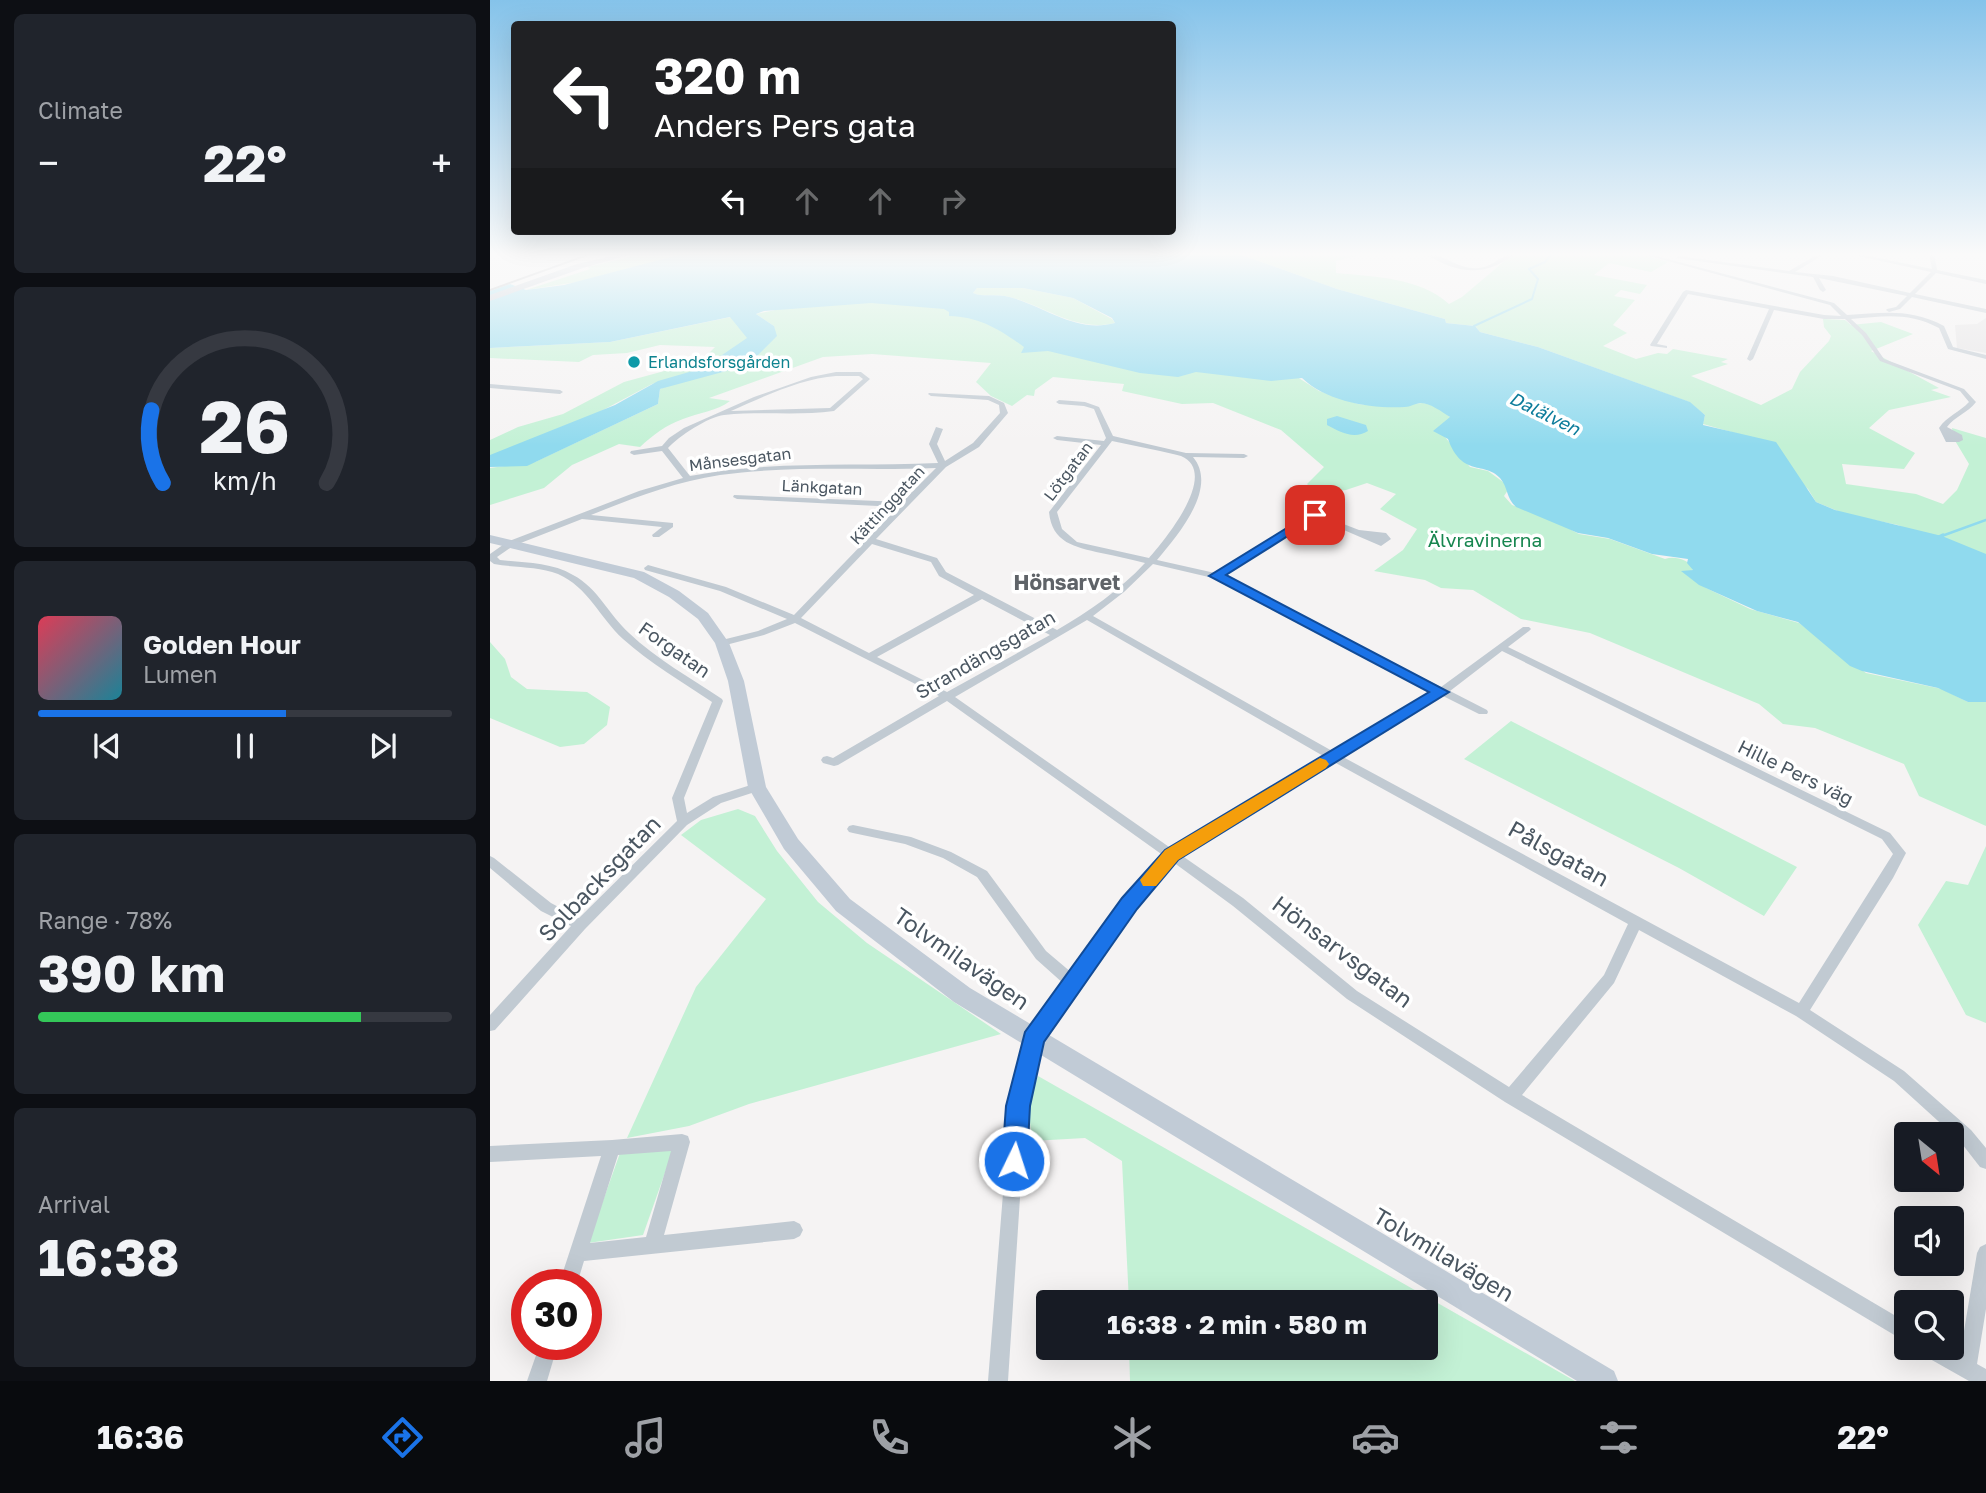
<!DOCTYPE html>
<html lang="en">
<head>
<meta charset="utf-8">
<style>
  :root { --surface:#171b24; --page:#20242c; --text:#f1f3f6; --muted:#9ea1a6; --line:#363941; --accent:#1a73e8 }
  body { margin:0; font-family:"Golos Text",sans-serif; background:var(--page); color:var(--text); height:100vh; display:flex; flex-direction:column; font-size:26px; white-space:nowrap }
  * { box-sizing:border-box; margin:0 }
  p { font-size:23px; color:var(--muted) }
  .icon { flex:none; width:38px; height:38px; fill:none; stroke:currentColor; stroke-width:2; stroke-linecap:round; stroke-linejoin:round }
  .map { position:relative; flex:1; overflow:hidden }
  .panel { display:flex; flex-direction:column; gap:14px; padding:14px; background:#0d0f14; width:490px }
  .panel>* { flex:none }
  .banner { position:absolute; left:21px; top:21px; width:665px; height:214px; border-radius:7px; box-shadow:0 7px 28px #0002; background:#202124; color:#fff; overflow:hidden }
  .needle { width:46px; rotate:150deg }
  .controls { position:absolute; left:1404px; top:1122px; display:grid; gap:14px }
  .controls a { display:grid; place-items:center; width:70px; height:70px; border-radius:7px; background:var(--surface); box-shadow:0 7px 28px #0002; font-size:35px }
  .speed { position:absolute; left:21px; top:1269px; display:flex; gap:14px; font-size:35px; font-weight:700; text-align:center }
  .speed>* { display:grid; place-content:center; width:91px; height:91px; border-radius:50%; background:var(--surface); box-shadow:0 7px 28px #0002; line-height:1 }
  .speed .limit { border:10px solid #d22; background:#fff; color:#111 }
  .pin { position:absolute; display:grid; place-items:center; width:60px; height:60px; color:#fff; margin:-30px; border-radius:14px; box-shadow:0 4px 10px #0006 }
  .me { position:absolute; width:77px; margin:-38px; rotate:4deg; stroke-linejoin:round; filter:drop-shadow(0 0 5px #0008) }
  .turn { display:flex; align-items:center; gap:24px; height:147px; padding:0 28px; font-size:32px }
  .turn .icon { width:91px; height:91px; stroke-width:2.5 }
  .turn b { display:block; font-size:49px; line-height:60px }
  .lanes { display:flex; align-items:center; height:66px; padding:0 28px; background:#0003; justify-content:center; gap:35px; direction:ltr }
  .lanes .off { opacity:.35 }
  .big { font-size:52px; font-weight:700; line-height:1.1 }
  .panel .card { flex:1; display:flex; flex-direction:column; justify-content:center; gap:10px; min-width:0; padding:0 24px; border-radius:10px; background:var(--page) }
  .panel .dial { align-items:center; gap:0 }
  .dial svg { height:182px; overflow:visible; fill:none; stroke:var(--line); stroke-width:7; stroke-linecap:round; text-anchor:middle }
  .dial text { fill:var(--text); stroke:none }
  .song { display:flex; align-items:center; gap:21px }
  .cover { width:84px; height:84px; border-radius:10px; background:linear-gradient(135deg,hsl(350 70% 55%),hsl(190 70% 35%)) }
  .played { height:7px; border-radius:4px; background:linear-gradient(90deg,var(--accent) 60%,var(--line) 60%) }
  .keys { display:flex; justify-content:space-around; direction:ltr }
  .heat { display:flex; justify-content:space-between; align-items:center; font-size:38px; direction:ltr }
  .charge { height:10px; border-radius:5px; background:linear-gradient(90deg,#34c759 78%,var(--line) 0) }
  .trip { position:absolute; left:546px; top:1290px; width:402px; height:70px; border-radius:7px; background:var(--surface); box-shadow:0 7px 28px #0002; font-weight:700; line-height:70px; text-align:center }
  .tab-bar { display:flex; height:112px; justify-content:space-around; align-items:center; background:#090b0e; color:var(--muted) }
  .tab-bar .icon { width:49px; height:49px }
  .tab-bar .current { color:var(--accent) }
  .tab-bar b { font-size:32px; color:var(--text) }
  main { display:flex; flex:1; min-height:0 }
  .map>svg:first-child { display:block }
  .education { fill:#e6e4e5 }
  .green { fill:#c3f1d5 }
  .water { fill:#90daee; fill-rule:evenodd }
  .lines { fill:none; stroke-linecap:round; stroke-linejoin:round }
  .stream-far2 { stroke:#90daee; stroke-width:2 }
  .stream-far1 { stroke:#90daee; stroke-width:2.5 }
  .stream { stroke:#90daee; stroke-width:3.5 }
  .street { fill:#c1cad2; fill-rule:evenodd }
  .secondary { fill:#c1cbd6; fill-rule:evenodd }
  .rail { stroke:#b5b8bd; stroke-width:2 }
  .route { fill:#1a73e8; stroke:#114b97; stroke-width:2 }
  .slow { fill:#f59e0b }
  .culture-dot { fill:#0f9aa8; stroke:#fff; stroke-width:2.5 }
  .labels { text-anchor:middle; dominant-baseline:central; stroke-width:7; stroke-linejoin:round; paint-order:stroke }
  .far-culture-label { font-size:16px; fill:#0d838f; stroke:#fff; text-anchor:start }
  .far-street-label { font-size:16px; fill:#4a5661; stroke:#fff }
  .far-water-label { font-size:18px; font-style:italic; fill:#0c7c9b; stroke:#fff }
  .park-label { font-size:19px; fill:#17864f; stroke:#fff }
  .street-label { font-size:19px; fill:#4a5661; stroke:#fff }
  .neighbourhood-label { font-size:21px; font-weight:bold; fill:#5f6368; stroke:#fff }
  .near-street-label { font-size:23px; fill:#4a5661; stroke:#fff }
</style>
</head>
<body>
<main>
<section class="panel">
<div class="card"><p>Climate</p>
<div class="heat"><a>−</a><b class="big">22°</b><a>+</a></div>
</div>
<div class="card dial"><svg viewBox="0 0 100 80">
<path d="M14 69A42 42 0 1 1 86 69"/>
<path d="M14 69A42 42 0 0 1 9 37" stroke="#1a73e8"/>
<text x="50" y="56" font-size="32" font-weight="700">26</text>
<text x="50" y="72" font-size="11">km/h</text>
</svg></div>
<div class="card">
<div class="song"><i class="cover"></i><div><b>Golden Hour</b><p>Lumen</p></div></div>
<div class="played"></div>
<div class="keys"><svg class="icon" aria-label="previous" viewBox="0 0 24 24"><path d="M18 5L8 12l10 7zM5 5v14"/></svg><svg class="icon" aria-label="pause" viewBox="0 0 24 24"><path d="M8 5v14M16 5v14"/></svg><svg class="icon" aria-label="next" viewBox="0 0 24 24"><path d="M6 5l10 7-10 7zM19 5v14"/></svg></div>
</div>
<div class="card"><p>Range · 78%</p><b class="big">390 km</b><div class="charge"></div></div>
<div class="card"><p>Arrival</p><b class="big">16:38</b></div>
</section>
<div class="map">
<svg width="1496" height="1381" viewBox="0 0 1496 1381">
  <rect width="100%" height="100%" fill="#f5f3f3"/>
  <!-- education -->
  <polygon class="education" points="1496,318 1496,353 1467,348 1465,325 1487,324"/>
  <!-- green -->
  <g class="green">
    <polygon points="156,253 196,253 100,280 36,290 100,269 98,267"/>
    <path d="M746 253H878L846 261V273C885 277 929 277 959 304L972 297 1024 253H1147L1178 262 1161 272 1119 263 1104 275 1157 285 1150 294 1131 290 1124 296 1145 300 1123 325 1137 333 1113 346 1146 359 1168 353 1177 354 1183 349 1238 359 1231 362 1238 364 1201 376 1271 405 1302 389 1310 372 1339 341 1341 336 1334 327 1333 319 1355 320 1361 325 1391 322 1423 334 1381 351 1449 388 1441 390 1461 397 1399 410 1379 428 1425 453 1414 469 1352 464 1356 484 1426 494 1453 504 1467 490 1479 464 1464 439 1462 428 1496 438V565L1408 525 1355 514 1326 502 1318 489 1259 437 1213 424 1215 415 1199 402 1048 347 990 332 985 326 956 323 955 319 847 289Z"/>
    <path d="M487 288H533L583 298 622 319 625 323C584 333 554 304 515 296 504 294 492 297 483 293Z"/>
    <path d="M385 302 455 307 510 326 558 350 707 372 801 373 829 391 868 404 900 407 932 403 944 404 961 418 955 437 980 467 998 471 1020 487 1014 496 1022 505 1059 518 1089 534 1120 539 1175 559C1186 555 1198 561 1206 568L1198 572V576L1216 588 1260 609 1309 623 1376 673 1452 689 1478 702H1496V826L1429 796 1414 764 1325 728 1293 724 1269 704 1100 633 1031 619 983 590 951 588 935 580 884 571 913 550 927 529 890 509 906 494 877 483 856 490 826 493 817 484 834 467 791 430 723 403 692 404 632 391 634 384 563 377 545 390 544 396 537 395 522 406 501 396 486 382 501 363 382 354 333 357 219 398 240 401C227 411 208 413 193 419 176 425 163 435 150 447L129 444 82 465 54 488 0 505V468L45 462 168 404 170 389 191 381 284 326 266 314 300 307Z"/>
    <polygon points="241,317 264,332 231,365 162,384 102,416 0,459 0,440 28,427 73,414 134,382 211,361 225,347 170,345 137,353 103,355 89,362 0,358 0,348 120,342"/>
    <polygon points="0,642 15,659 21,677 37,689 97,692 120,707 117,725 94,744 70,747 0,718"/>
    <polygon points="1021,721 1307,867 1274,916 1189,868 974,759"/>
    <polygon points="248,809 265,816 287,851 328,902 377,943 511,1034 259,1104 199,1126 137,1138 206,987 276,899 191,835 211,820"/>
    <polygon points="1496,846 1496,1023 1476,1015 1428,925 1456,881 1478,885"/>
    <polygon points="548,1076 1085,1381 640,1381 639,1348 936,1348 936,1302 639,1302 632,1161 595,1138 542,1141 538,1104"/>
    <polygon points="183,1150 153,1235 98,1243 130,1153"/>
  </g>
  <!-- water -->
  <g class="water">
    <path d="M196 253H746L847 289 955 319 956 323 985 326 990 332 1048 347 1200 402 1215 415 1213 425 1286 442 1326 502 1345 510 1452 536 1496 554V702H1478L1448 688 1372 671 1360 666 1308 622 1267 611 1209 585 1191 571 1203 570 1197 563 1198 559 1162 554 1118 538 1088 533 1026 507C1016 498 1018 487 1010 478 995 461 972 478 958 439L943 431 960 417C952 412 940 403 931 403 926 403 920 407 915 407 882 409 837 402 812 378L781 381 706 372 688 377 650 373 558 351 531 353 534 347C509 329 490 317 459 316V312L454 309 381 303 274 311 266 314 284 326 287 336 263 360 240 370 170 389 168 404 37 466 0 467V455L125 405 168 381 213 368 257 338 240 317 120 342 0 348V291L20 284 36 290 74 285ZM487 288H533L583 298 622 318 625 323C584 334 553 304 515 296 504 294 492 297 483 293Z"/>
    <path d="M847 416 876 425 878 431C864 440 850 432 837 425V419Z"/>
  </g>
  <g class="lines">
    <!-- stream-far2 -->
    <polyline class="stream-far2" points="984,326 1042,299 1048,279 1039,269 1055,262 1062,253"/>
    <!-- stream-far1 -->
    <polyline class="stream-far1" points="1449,537 1496,520"/>
    <!-- stream -->
    <polyline class="stream" points="1449,537 1453,535"/>
    <!-- street -->
    <g class="street">
      <path d="M933 253C952 252 969 271 989 268 1003 267 1013 253 1026 253 993 279 967 273 933 253Z"/>
      <path d="M1148 253H1155L1344 303 1357 315C1394 313 1420 308 1454 326L1463 347 1496 355V359L1458 349 1449 328C1419 312 1394 316 1361 319L1376 333 1394 359 1474 389 1485 401 1486 402C1478 413 1465 416 1457 427L1472 435 1473 440 1469 442H1456L1449 428C1457 416 1470 412 1479 402L1470 391 1390 361 1372 335 1355 319H1334L1284 310 1263 359 1260 361 1257 359 1279 309 1198 294 1167 344 1177 346V348L1161 346 1160 345 1193 292 1196 290 1334 315 1351 316 1340 305Z"/>
      <polygon points="1330,253 1336,253 1305,272 1343,276 1420,293 1441,272 1355,253 1364,253 1442,269 1439,253 1444,253 1447,270 1496,280 1496,284 1446,273 1425,294 1496,309 1496,313 1422,297 1410,309 1399,312 1396,310 1397,309 1406,307 1417,296 1329,278 1336,290 1333,292 1330,290 1323,277 1186,258 1189,256 1299,271"/>
      <path d="M346 372H371L380 379 344 411C308 416 271 411 234 415 218 417 189 436 178 448L200 476C282 460 365 467 448 463L439 444 446 427 453 429 447 444 455 461 483 443 510 413 509 405 498 400 441 396 438 394 439 393 499 396 514 403 518 413 489 447 456 467 386 539 447 558 456 572 567 630C598 612 630 590 655 563 640 559 626 556 611 553 585 547 562 543 559 512L611 445 567 440 563 438 567 436 614 441 616 438 604 409 594 406 569 404 566 402 569 400 595 402 609 407 623 436 696 453 754 454 758 456 754 458 703 457C729 488 687 536 667 560L725 573 825 513 869 530 896 533 901 539 891 546 826 518 733 576 951 687 1033 627H1039L1041 629 1039 631 1018 647 1400 833 1416 853 1403 878 1320 1010 1414 1071 1481 1130 1496 1148V1169L1490 1167 1469 1140 1404 1081 1306 1016 1149 930 1124 983 1032 1095 1416 1322V1342L1015 1102 857 999 743 906 683 862 644 908 591 983 589 988 587 989 550 1041 536 1106 518 1381H498L520 1106 536 1039 574 984 546 959 487 877 453 858 415 844 363 833 359 832 357 829 359 826 363 825 421 837 461 852 497 871 556 951 582 973 634 900 674 856 457 701 348 765 344 766 333 763 331 760 333 757 337 756 343 758 449 696 305 623 274 635 232 646 228 645 227 643 228 641 268 631 297 619 230 591 155 570 154 568 158 565 236 587 304 615 408 507 247 499 243 497 244 495 412 502 446 468C374 471 302 465 230 475 185 482 143 498 101 515L183 523V527L169 537H163L162 535 172 527 92 519 23 546 7 557 10 560C34 563 61 562 83 575 108 588 119 615 139 633 166 659 201 678 232 699L233 701 194 798 197 813 223 797 267 783 271 784 273 787 271 790 231 803 197 825 95 929 5 1030 0 1031V1015L81 926 51 911 0 868V856L4 858 61 903 89 918 187 821 182 798 222 702C192 682 160 663 133 639 110 618 98 587 68 574 48 566 25 568 4 564L0 561V554L17 542 149 491 193 478 172 451 144 455 140 453 141 451 172 446 179 438 194 428 264 397 321 377ZM346 376H369L373 379 340 408 241 411C273 397 312 378 346 376ZM622 441C638 444 654 448 670 451 677 453 685 454 691 456 731 473 673 542 659 558L587 542 572 529 567 512ZM382 544 441 562 449 576 484 595 379 653 311 618ZM663 564 723 578 944 691 844 752 603 616 634 592ZM492 599 560 635 457 692 387 657ZM597 620 835 757 682 849 465 697ZM1012 651 1392 839 1403 854 1309 1003 853 757 953 696 989 714H997L998 712 997 710 960 691ZM844 762 1138 924 1114 975 1019 1087 867 991 753 898 691 855Z"/>
      <polygon points="0,384 70,390 73,392 70,394 0,388"/>
      <path d="M192 1134 198 1136 200 1142 174 1235 304 1221 310 1224 313 1230 310 1236 304 1239 94 1261 87 1284H69L111 1156 0 1162V1146L122 1140ZM181 1151 156 1237 100 1243 128 1155Z"/>
      <polygon points="1496,1244 1496,1309 1487,1364 1496,1369 1496,1381 1479,1381 1433,1355 1431,1348 1457,1348 1470,1355 1487,1253 1490,1247"/>
      <polygon points="50,1344 68,1344 57,1381 37,1381"/>
    </g>
    <!-- secondary -->
    <g class="secondary">
      <polygon points="135,253 147,253 93,268 0,301 0,295 87,264"/>
      <polygon points="0,535 154,572 189,591 218,613 239,643 254,681 276,787 308,839 360,899 480,988 1124,1371 1128,1381 1087,1381 464,1002 346,911 294,849 258,787 238,681 225,643 208,619 179,597 144,578 0,543"/>
    </g>
    <!-- rail -->
    <polyline class="rail" points="0,290 103,253"/>
  </g>
  <!-- sky -->
  <linearGradient id="sky" x2="0" y2="1"><stop stop-color="#85c3ea"/><stop offset="0.57" stop-color="#fafafa"/><stop offset="1" stop-color="#fafafa" stop-opacity="0"/></linearGradient>
  <rect width="1496" height="446" fill="url(#sky)"/>
  <!-- route -->
  <polygon class="route" points="821,513 831,515 736,575 959,692 688,860 647,909 554,1042 540,1106 537,1161 533,1170 524,1173 516,1170 512,1161 516,1106 535,1032 632,898 675,850 939,692 719,576"/>
  <!-- slow -->
  <polygon class="slow" points="830,758 836,760 839,764 836,768 688,860 666,886 653,886 650,880 675,850"/>
  <!-- markers -->
  <circle class="culture-dot" cx="144" cy="362" r="7"/>
  <g class="labels">
    <!-- far-culture labels -->
    <g class="far-culture-label">
      <text x="158" y="362">Erlandsforsgården</text>
    </g>
    <!-- far-street labels -->
    <g class="far-street-label">
      <text transform="translate(250 459) rotate(-7)">Månsesgatan</text>
      <text transform="translate(578 471) rotate(-53)">Lötgatan</text>
      <text transform="translate(332 487) rotate(3)">Länkgatan</text>
      <text transform="translate(397 505) rotate(-47)">Kättinggatan</text>
    </g>
    <!-- far-water labels -->
    <g class="far-water-label">
      <text transform="translate(1055 413) rotate(26)">Dalälven</text>
    </g>
    <!-- park labels -->
    <g class="park-label">
      <text x="995" y="539">Älvravinerna</text>
    </g>
    <!-- street labels -->
    <g class="street-label">
      <text transform="translate(185 649) rotate(35)">Forgatan</text>
      <text transform="translate(495 654) rotate(-30)">Strandängsgatan</text>
      <text transform="translate(1306 772) rotate(26)">Hille Pers väg</text>
    </g>
    <!-- neighbourhood labels -->
    <g class="neighbourhood-label">
      <text x="577" y="582">Hönsarvet</text>
    </g>
    <!-- near-street labels -->
    <g class="near-street-label">
      <text transform="translate(1069 853) rotate(29)">Pålsgatan</text>
      <text transform="translate(109 878) rotate(-46)">Solbacksgatan</text>
      <text transform="translate(853 951) rotate(37)">Hönsarvsgatan</text>
      <text transform="translate(472 958) rotate(35)">Tolvmilavägen</text>
      <text transform="translate(954 1254) rotate(31)">Tolvmilavägen</text>
    </g>
  </g>
</svg>
<div class="controls">
<a><svg class="needle" viewBox="-14 -14 28 28"><path d="M0-13l5 13h-10z" fill="#e53935"/><path d="M0 13l5-13h-10z" fill="#9ea1a6"/></svg></a>
<a><svg class="icon" aria-label="sound" viewBox="0 0 24 24"><path d="M4 9h4l5-4v14l-5-4H4zM17 9q2 3 0 6"/></svg></a>
<a><svg class="icon" aria-label="search" viewBox="0 0 24 24"><circle cx="10" cy="10" r="6"/><path d="M15 15l6 6"/></svg></a>
</div>
<div class="speed"><div class="limit">30</div></div>
<div class="pin" style="left:825px;top:515px;background:#d93025"><svg class="icon" aria-label="arrive" viewBox="0 0 24 24"><path d="M6 21V4h12l-3 4 3 4H6"/></svg></div>
<svg class="me" style="left:524px;top:1161px" viewBox="-20 -20 40 40"><circle r="17" fill="#1a73e8" stroke="#fff" stroke-width="3"/><path d="M0-11L8 9 0 5-8 9z" fill="#fff"/></svg>
<div class="trip">16:38 · 2 min · 580 m</div>
<div class="banner">
<div class="turn"><svg class="icon" aria-label="left" viewBox="0 0 24 24"><path d="M17 20v-9H6M10 6l-5 5 5 5"/></svg><div><b>320 m</b>Anders Pers gata</div></div>
<div class="lanes"><svg class="icon" aria-label="left" viewBox="0 0 24 24"><path d="M17 20v-9H6M10 6l-5 5 5 5"/></svg><svg class="icon off" aria-label="ahead" viewBox="0 0 24 24"><path d="M12 20V5M6 11l6-6 6 6"/></svg><svg class="icon off" aria-label="ahead" viewBox="0 0 24 24"><path d="M12 20V5M6 11l6-6 6 6"/></svg><svg class="icon off" aria-label="right" viewBox="0 0 24 24"><path d="M7 20v-9h11M14 6l5 5-5 5"/></svg></div>
</div>
</div>
</main>
<nav class="tab-bar">
<b>16:36</b>
<svg class="icon current" aria-label="directions" viewBox="0 0 24 24"><path d="M12 3l9 9-9 9-9-9zM9 14v-3h6M13 9l2 2-2 2"/></svg>
<svg class="icon" aria-label="music" viewBox="0 0 24 24"><path d="M9 18V5l10-2v13"/><circle cx="6" cy="18" r="3"/><circle cx="16" cy="16" r="3"/></svg>
<svg class="icon" aria-label="phone" viewBox="0 0 24 24"><path d="M5 4h4l2 5-3 2q2 4 5 5l2-3 5 2v4C11 20 4 13 5 4z"/></svg>
<svg class="icon" aria-label="climate" viewBox="0 0 24 24"><path d="M12 3v18M4 7l16 10M4 17L20 7"/></svg>
<svg class="icon" aria-label="car" viewBox="0 0 24 24"><path d="M5 17H2v-5l4-1 3-4h7l3 4 3 1v5h-3M9 17h6M6 11h13"/><circle cx="7" cy="17" r="2"/><circle cx="17" cy="17" r="2"/></svg>
<svg class="icon" aria-label="filters" viewBox="0 0 24 24"><path d="M4 7h16M4 17h16"/><circle cx="9" cy="7" r="2"/><circle cx="15" cy="17" r="2"/></svg>
<b>22°</b>
</nav>
</body>
</html>
